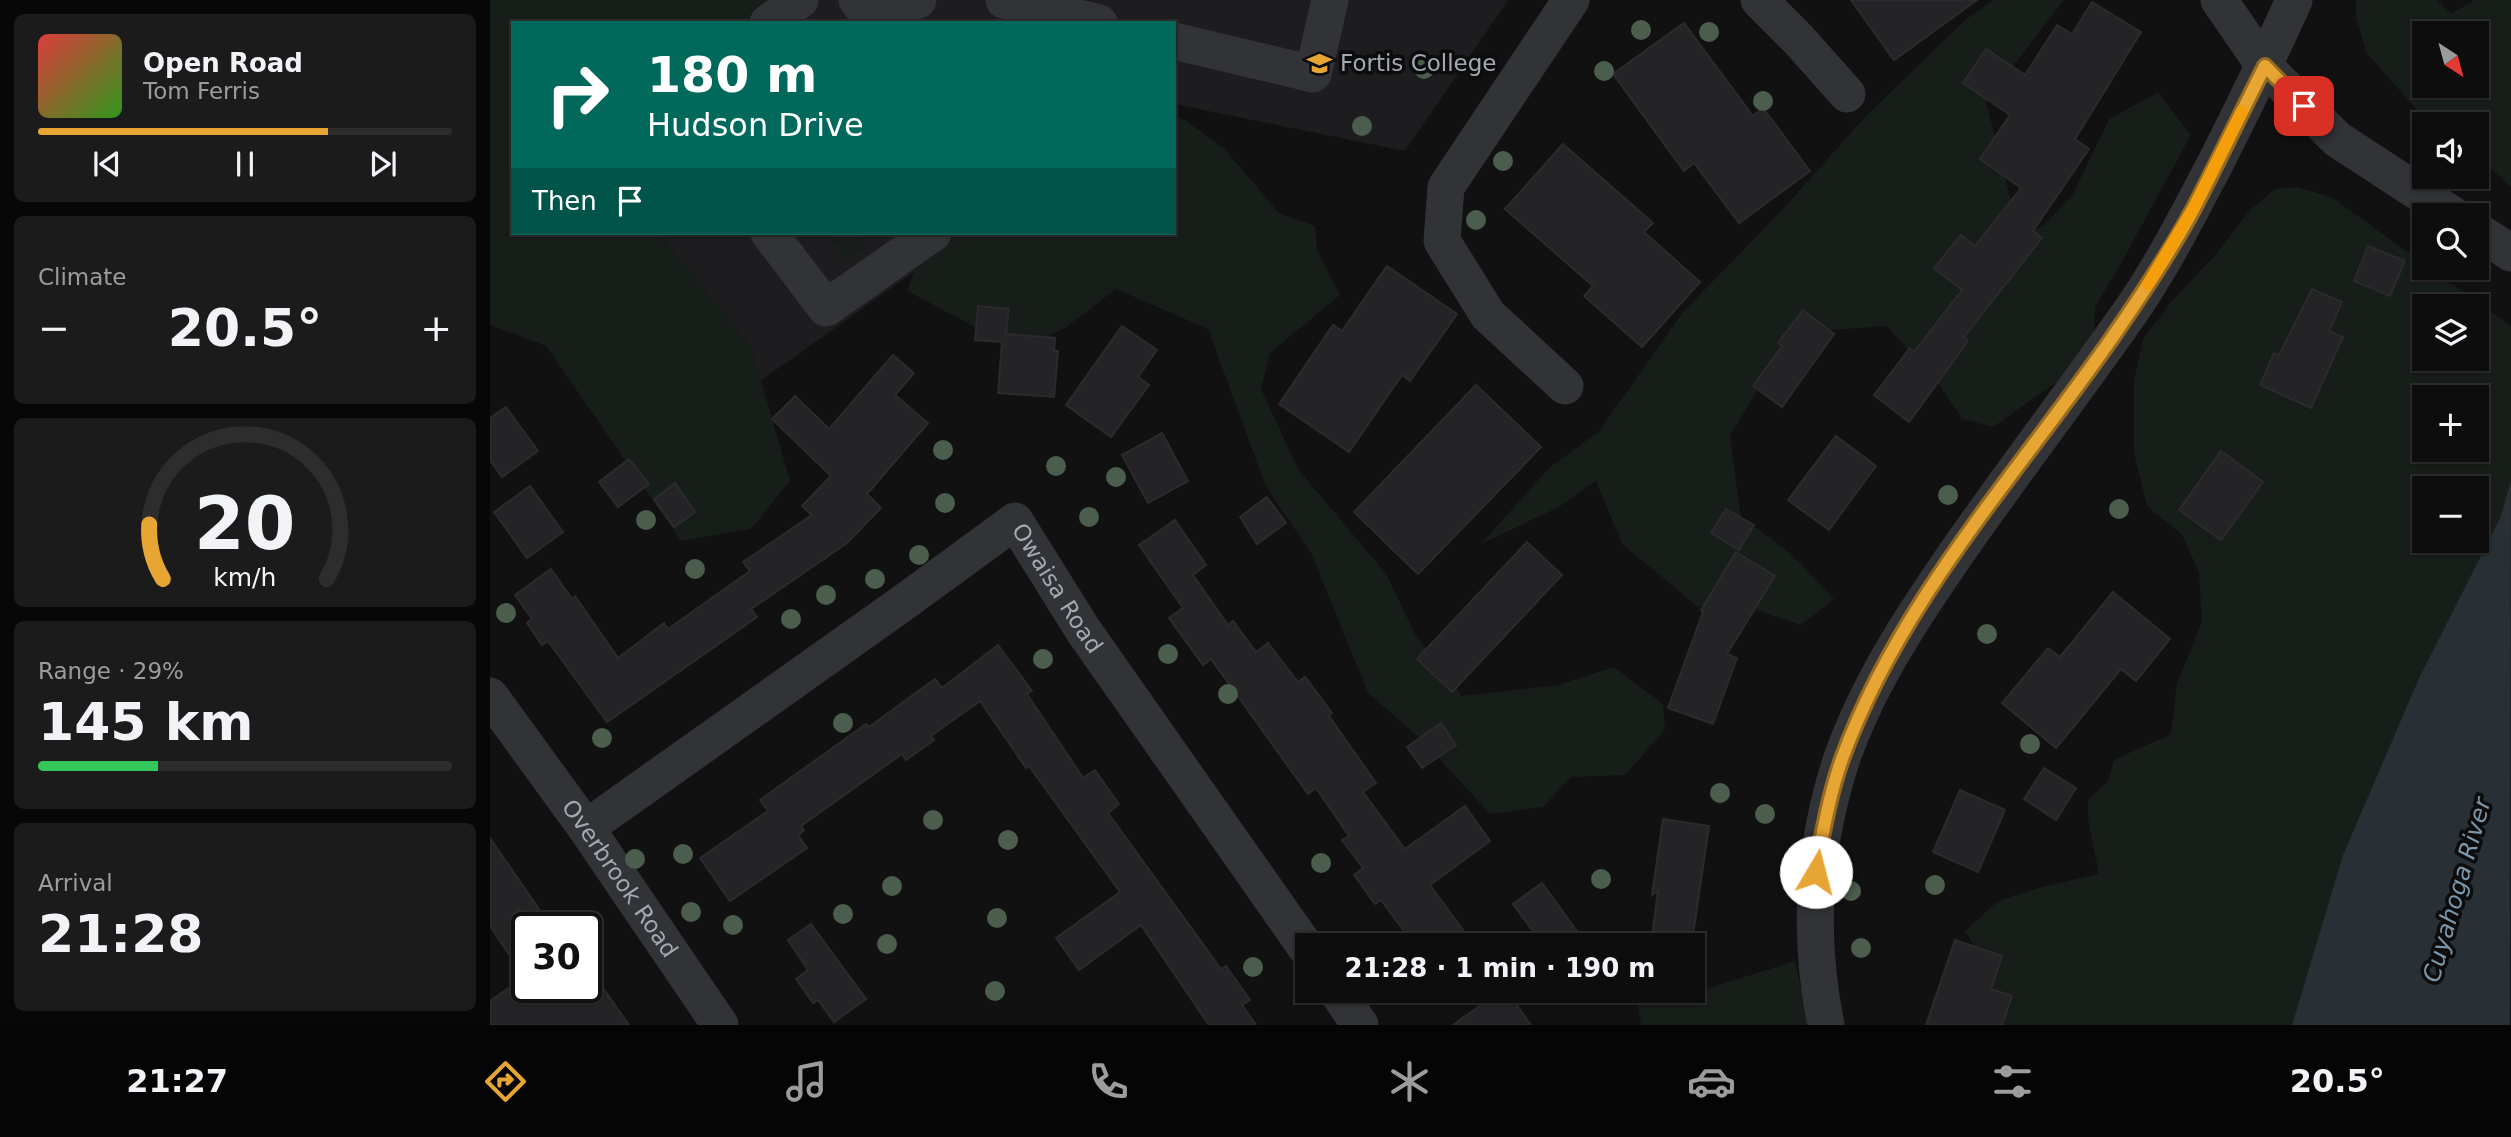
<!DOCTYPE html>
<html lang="en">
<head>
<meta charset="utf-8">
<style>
  :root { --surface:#0d0d0e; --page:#1b1b1c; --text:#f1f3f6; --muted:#9a9c9e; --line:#2d2d2e; --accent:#e7a534 }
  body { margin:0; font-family:"DejaVu Sans",sans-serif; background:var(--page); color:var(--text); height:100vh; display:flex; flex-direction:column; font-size:26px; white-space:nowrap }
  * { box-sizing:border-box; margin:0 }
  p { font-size:23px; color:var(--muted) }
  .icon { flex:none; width:38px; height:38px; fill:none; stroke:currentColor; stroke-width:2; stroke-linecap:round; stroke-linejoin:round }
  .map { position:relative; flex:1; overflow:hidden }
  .panel { display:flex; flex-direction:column; gap:14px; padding:14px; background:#070708; width:490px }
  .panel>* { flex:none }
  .guide { position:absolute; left:21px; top:21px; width:665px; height:214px; border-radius:0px; box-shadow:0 2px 5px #0004,0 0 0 2px var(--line); background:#00695c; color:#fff; overflow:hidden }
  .needle { width:46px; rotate:144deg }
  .buttons { position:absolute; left:1922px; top:21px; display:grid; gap:14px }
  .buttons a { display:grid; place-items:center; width:77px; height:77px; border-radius:0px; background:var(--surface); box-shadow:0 2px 5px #0004,0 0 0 2px var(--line); font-size:35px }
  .speed { position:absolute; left:21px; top:912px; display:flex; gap:14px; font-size:35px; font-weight:700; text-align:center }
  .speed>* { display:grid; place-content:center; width:91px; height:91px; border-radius:50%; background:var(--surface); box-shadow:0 2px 5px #0004,0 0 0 2px var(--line); line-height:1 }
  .speed .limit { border:4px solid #111; border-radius:10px; background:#fff; color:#111 }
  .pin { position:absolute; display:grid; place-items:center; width:60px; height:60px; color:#fff; margin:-30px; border-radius:14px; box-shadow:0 4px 10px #0006 }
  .me { position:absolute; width:77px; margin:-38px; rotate:8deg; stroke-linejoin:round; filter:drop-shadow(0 0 5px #0008) }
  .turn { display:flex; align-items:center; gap:24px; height:147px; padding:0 21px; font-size:32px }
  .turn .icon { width:91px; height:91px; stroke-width:2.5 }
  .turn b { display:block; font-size:49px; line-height:60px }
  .then { display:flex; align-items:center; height:66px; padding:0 21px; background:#0003; gap:14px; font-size:26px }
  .big { font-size:52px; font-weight:700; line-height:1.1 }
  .panel .widget { flex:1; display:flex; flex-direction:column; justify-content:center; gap:10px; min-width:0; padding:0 24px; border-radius:10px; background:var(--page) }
  .panel .dial { align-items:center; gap:0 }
  .dial svg { height:182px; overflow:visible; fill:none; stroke:var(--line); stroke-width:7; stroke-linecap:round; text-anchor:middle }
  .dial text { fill:var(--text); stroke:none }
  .song { display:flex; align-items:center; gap:21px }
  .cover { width:84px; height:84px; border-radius:10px; background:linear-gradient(135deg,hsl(0 70% 55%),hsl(110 70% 35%)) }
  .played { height:7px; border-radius:4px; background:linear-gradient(90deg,var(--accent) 70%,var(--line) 70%) }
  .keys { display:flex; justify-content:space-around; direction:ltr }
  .heat { display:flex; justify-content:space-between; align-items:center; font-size:38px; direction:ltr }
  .charge { height:10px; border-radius:5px; background:linear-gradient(90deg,#34c759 29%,var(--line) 0) }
  .trip { position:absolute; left:805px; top:933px; width:410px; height:70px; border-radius:0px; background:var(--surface); box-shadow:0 2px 5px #0004,0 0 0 2px var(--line); font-weight:700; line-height:70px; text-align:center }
  .dock { display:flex; height:112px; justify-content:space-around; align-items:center; background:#050506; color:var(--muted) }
  .dock .icon { width:49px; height:49px }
  .dock .active { color:var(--accent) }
  .dock b { font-size:32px; color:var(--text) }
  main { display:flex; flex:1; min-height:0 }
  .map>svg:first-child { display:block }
  .built { fill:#1d1d1f }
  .green { fill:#171d18; fill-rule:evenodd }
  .water { fill:#283035 }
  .building { fill:#242426; stroke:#2b2b2e; stroke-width:2 }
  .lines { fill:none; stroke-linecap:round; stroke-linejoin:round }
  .minor { stroke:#323337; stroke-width:37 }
  .tree { fill:#4b5d4c }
  .route-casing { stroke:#966b22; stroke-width:18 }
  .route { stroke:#e7a534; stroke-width:12 }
  .slow { stroke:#f59e0b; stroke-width:12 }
  .labels { text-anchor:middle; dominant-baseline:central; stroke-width:7; stroke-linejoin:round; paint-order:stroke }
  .poi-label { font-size:23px; fill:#a3a8b2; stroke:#0c0c0d; text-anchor:start }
  .street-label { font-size:23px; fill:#a3a8b2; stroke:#0c0c0d }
  .water-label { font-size:24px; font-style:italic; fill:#7b97ac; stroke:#0c0c0d }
</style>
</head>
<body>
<main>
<section class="panel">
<div class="widget">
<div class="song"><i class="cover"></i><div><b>Open Road</b><p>Tom Ferris</p></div></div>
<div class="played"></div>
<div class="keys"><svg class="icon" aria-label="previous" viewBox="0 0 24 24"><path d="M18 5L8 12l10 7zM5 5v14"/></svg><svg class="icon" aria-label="pause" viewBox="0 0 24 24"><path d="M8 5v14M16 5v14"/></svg><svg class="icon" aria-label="next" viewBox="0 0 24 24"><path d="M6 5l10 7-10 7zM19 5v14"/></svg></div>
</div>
<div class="widget"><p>Climate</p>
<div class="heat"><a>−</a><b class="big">20.5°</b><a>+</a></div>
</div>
<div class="widget dial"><svg viewBox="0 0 100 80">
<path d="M14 69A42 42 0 1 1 86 69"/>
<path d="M14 69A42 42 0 0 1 8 45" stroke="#e7a534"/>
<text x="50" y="56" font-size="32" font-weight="700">20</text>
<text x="50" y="72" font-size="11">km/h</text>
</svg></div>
<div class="widget"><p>Range · 29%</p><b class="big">145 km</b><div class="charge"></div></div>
<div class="widget"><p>Arrival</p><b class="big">21:28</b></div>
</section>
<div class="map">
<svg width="2021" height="1025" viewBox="0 0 2021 1025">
  <rect width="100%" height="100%" fill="#111112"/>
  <!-- built -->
  <g class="built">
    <polygon points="214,0 1018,0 915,151 684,104 684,23 183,23"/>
    <polygon points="151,233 479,233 266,384"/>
  </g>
  <!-- green -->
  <g class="green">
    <polygon points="0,0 285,0 257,23 23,23 23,233 169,233 261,346 300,481 261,529 191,541 56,346 0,325"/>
    <path d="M1503 0H1574L1496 102 1530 236 1553 226 1583 194 1619 119 1668 92 1701 135 1629 267 1605 307 1604 334 1567 382 1503 427 1472 419 1450 386 1397 326 1301 333 1240 436 1251 519C1291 541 1314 566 1344 599L1311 625 1254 606H1207L1132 544 1106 481 1069 507 991 544 1059 468 1109 431 1193 312 1293 209 1374 118 1475 20Z"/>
    <path d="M1866 0H1947L1961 14 1984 0H2021V187L1986 155V124H1943L1936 120 1876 52 1866 17ZM1986 33V86H1934V33Z"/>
    <polygon points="684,115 695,120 734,148 789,213 825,226 827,250 850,295 780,353 771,389 808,469 897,575 925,634 972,696 1068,685 1124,667 1173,704 1175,730 1135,775 1081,777 1053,807 1000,814 934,742 878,693 821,553 776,487 718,329 626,289 575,328 531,351 417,291 439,233 684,233"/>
    <path d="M1808 187 1843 198 1934 264V268H1939L2021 326V481L2010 518 1929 678 1853 855 1802 1025H1510L1498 969 1475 931 1508 901 1552 887 1609 874 1598 819V800L1618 781 1624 760 1681 734 1687 683 1712 622 1709 572 1692 535 1657 506 1644 453V381L1653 339 1682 301 1727 253 1760 210 1785 189ZM1934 306H1986V359H1934ZM1934 397H1986V450H1934ZM1934 488H1986V541H1934Z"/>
    <polygon points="335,233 364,233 375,248 357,262"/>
    <polygon points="1305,961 1319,1025 1151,1025 1146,991 1159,991 1184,999"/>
  </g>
  <!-- water -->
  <polygon class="water" points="2021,481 2020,1025 1802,1025 1853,855 1929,678 2010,518"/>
  <!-- building -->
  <g class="building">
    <polygon points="1361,0 1487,0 1404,60"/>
    <polygon points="1602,2 1651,32 1585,139 1599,149 1543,231 1552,238 1474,337 1478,341 1419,422 1384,395 1420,348 1424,352 1472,290 1444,268 1471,235 1485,246 1531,188 1490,159 1520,115 1473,83 1496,49 1535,75 1567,25 1582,34"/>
    <polygon points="1194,23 1263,116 1273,108 1320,171 1249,223 1204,163 1194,171 1123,74"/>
    <polygon points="1073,144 1163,223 1154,232 1210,282 1152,347 1094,296 1103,286 1015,209"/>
    <polygon points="1878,246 1915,261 1900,296 1864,281"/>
    <polygon points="897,266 967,314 920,381 912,375 859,452 789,404 843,325 852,331"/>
    <polygon points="1822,289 1852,302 1839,331 1853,337 1821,408 1770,385 1784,353 1789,355"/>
    <polygon points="488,306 519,309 516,334 565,338 564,351 568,351 564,397 508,393 512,342 485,340"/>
    <polygon points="1313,310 1344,334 1292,407 1263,386 1292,346 1288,343"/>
    <polygon points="632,326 667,350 648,377 659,385 621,437 576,405"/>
    <polygon points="403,355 424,373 405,395 438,423 377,494 391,508 357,543 261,609 267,617 117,722 58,641 52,645 37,623 42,619 25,595 61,569 82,599 85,596 128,658 174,623 178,629 260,571 253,562 322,515 312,506 341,476 282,419 305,396 339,429"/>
    <polygon points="986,385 1051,447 928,574 864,512"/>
    <polygon points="16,407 48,451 12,477 0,460 0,418"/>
    <polygon points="672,433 698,481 658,503 632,455"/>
    <polygon points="1346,436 1386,466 1339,530 1298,500"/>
    <polygon points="1731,451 1773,482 1731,540 1689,510"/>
    <polygon points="139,459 159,484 128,507 109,482"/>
    <polygon points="185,483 205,512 184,527 164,499"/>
    <polygon points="40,486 73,532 37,558 4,512"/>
    <polygon points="777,497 796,523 767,544 750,517"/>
    <polygon points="1236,509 1264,525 1249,550 1221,533"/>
    <polygon points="685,520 716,565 703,575 738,625 743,621 766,652 778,643 808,682 815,677 842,713 839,716 886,783 873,792 915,849 975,806 1000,841 940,885 984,945 924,945 891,900 885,904 864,875 873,868 852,840 859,836 826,788 818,794 721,659 713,665 679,618 693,608 649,545"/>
    <polygon points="1037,542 1072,575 962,692 927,659"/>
    <polygon points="1246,552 1285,576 1237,654 1247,658 1223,724 1178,708 1213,612 1211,610"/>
    <polygon points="1623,592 1680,639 1646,681 1631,669 1566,748 1512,703 1558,648 1570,657"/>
    <polygon points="508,645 542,691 537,694 593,778 605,770 629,804 618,813 731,969 736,966 760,1000 752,1005 766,1025 719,1025 651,925 589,970 566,938 630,892 539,766 536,768 490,701 441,736 444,740 416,760 412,754 311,826 314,830 308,835 317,848 240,901 210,858 278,811 270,800 376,724 379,727 445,679 452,688"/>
    <polygon points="951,723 966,745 932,768 917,747"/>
    <polygon points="1554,768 1586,788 1566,820 1534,799"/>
    <polygon points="1470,790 1515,810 1488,872 1443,852"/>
    <polygon points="1173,819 1219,826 1202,942 1162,937 1168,891 1162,895"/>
    <polygon points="0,838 62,928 37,928 37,982 0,926"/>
    <polygon points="1052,883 1097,945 1053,945 1023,904"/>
    <polygon points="321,924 376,999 344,1022 328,1000 323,1003 306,979 318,970 298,940"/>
    <polygon points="1465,940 1512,956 1501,989 1522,996 1512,1025 1436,1025"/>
    <polygon points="96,964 139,1025 0,1025 0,1001 20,987 96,987"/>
    <polygon points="1012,990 1016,990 1041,1025 963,1025"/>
  </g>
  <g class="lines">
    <!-- minor -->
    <g class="minor">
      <polyline points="367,0 385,23"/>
      <polyline points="514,0 609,23"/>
      <polyline points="1269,0 1309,40 1357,94"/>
      <polyline points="1729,0 1775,67 1847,139 1963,215"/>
      <polyline points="278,23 310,0"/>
      <polyline points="388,23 413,4 428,0"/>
      <polyline points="684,41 823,74 840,0"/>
      <polyline points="1986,230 2021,253"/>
      <polyline points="279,233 336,308 443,233"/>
      <polyline points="1075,386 998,315 952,241 956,187 1081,0"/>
      <path id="s1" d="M0 696 96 828 230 1025"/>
      <path id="s2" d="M96 828 417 600 525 521 593 630 817 949"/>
      <polyline points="846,990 870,1025"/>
      <path d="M1336 1025C1318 937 1323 847 1351 761 1376 688 1419 622 1463 558 1519 477 1579 399 1636 318 1671 269 1698 215 1726 162 1753 108 1780 55 1804 0"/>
    </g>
  </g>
  <!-- trees -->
  <g class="tree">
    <circle cx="1151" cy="30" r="10"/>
    <circle cx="1219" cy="32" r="10"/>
    <circle cx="934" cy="69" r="10"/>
    <circle cx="1114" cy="71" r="10"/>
    <circle cx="1273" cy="101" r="10"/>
    <circle cx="872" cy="126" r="10"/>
    <circle cx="1013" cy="161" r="10"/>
    <circle cx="986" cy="220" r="10"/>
    <circle cx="453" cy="450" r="10"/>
    <circle cx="566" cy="466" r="10"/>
    <circle cx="626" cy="477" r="10"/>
    <circle cx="1458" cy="495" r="10"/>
    <circle cx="455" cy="503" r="10"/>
    <circle cx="1629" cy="509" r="10"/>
    <circle cx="599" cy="517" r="10"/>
    <circle cx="156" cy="520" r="10"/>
    <circle cx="429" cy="555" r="10"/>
    <circle cx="205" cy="569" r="10"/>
    <circle cx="385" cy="579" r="10"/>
    <circle cx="336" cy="595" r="10"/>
    <circle cx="16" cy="613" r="10"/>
    <circle cx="301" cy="619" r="10"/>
    <circle cx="1497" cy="634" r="10"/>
    <circle cx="678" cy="654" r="10"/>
    <circle cx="553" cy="659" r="10"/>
    <circle cx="738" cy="694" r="10"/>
    <circle cx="353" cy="723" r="10"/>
    <circle cx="112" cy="738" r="10"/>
    <circle cx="1540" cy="744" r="10"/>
    <circle cx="1230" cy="793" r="10"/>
    <circle cx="1275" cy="814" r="10"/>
    <circle cx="443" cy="820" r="10"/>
    <circle cx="518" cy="840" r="10"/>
    <circle cx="193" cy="854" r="10"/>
    <circle cx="145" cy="859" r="10"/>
    <circle cx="831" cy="863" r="10"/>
    <circle cx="1111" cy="879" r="10"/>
    <circle cx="1445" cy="885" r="10"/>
    <circle cx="402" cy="886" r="10"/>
    <circle cx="1361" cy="891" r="10"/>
    <circle cx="201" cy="912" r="10"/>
    <circle cx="353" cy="914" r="10"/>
    <circle cx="507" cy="918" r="10"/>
    <circle cx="243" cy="925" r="10"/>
    <circle cx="397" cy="944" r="10"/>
    <circle cx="1371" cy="948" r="10"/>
    <circle cx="763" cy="967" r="10"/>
    <circle cx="505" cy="991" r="10"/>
  </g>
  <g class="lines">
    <defs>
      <path id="route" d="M1326 872C1332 834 1339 795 1352 759 1409 602 1528 473 1622 338 1651 296 1680 253 1704 208 1728 162 1751 113 1775 66L1814 106"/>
    </defs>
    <!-- route casing -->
    <use href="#route" class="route-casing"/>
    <!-- route -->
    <use href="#route" class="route"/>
    <!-- slow -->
    <polyline class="slow" points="1658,284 1704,207 1752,111"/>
  </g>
  <!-- icons -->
  <defs>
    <symbol id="university-bare" viewBox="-9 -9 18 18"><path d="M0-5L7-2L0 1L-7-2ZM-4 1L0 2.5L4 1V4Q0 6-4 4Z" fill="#e7a534" stroke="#0c0c0d" stroke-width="2.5" paint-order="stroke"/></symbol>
  </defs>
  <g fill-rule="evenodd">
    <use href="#university-bare" x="812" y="46" width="35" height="35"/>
  </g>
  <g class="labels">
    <!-- poi labels -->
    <g class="poi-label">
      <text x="850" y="63">Fortis College</text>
    </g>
    <!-- street labels -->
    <g class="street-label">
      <text stroke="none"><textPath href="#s2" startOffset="607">Owaisa Road</textPath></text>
      <text stroke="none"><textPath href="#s1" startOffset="224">Overbrook Road</textPath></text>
    </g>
    <!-- water labels -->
    <g class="water-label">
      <text transform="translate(1967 890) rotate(-74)">Cuyahoga River</text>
    </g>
  </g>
</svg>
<div class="buttons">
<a><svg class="needle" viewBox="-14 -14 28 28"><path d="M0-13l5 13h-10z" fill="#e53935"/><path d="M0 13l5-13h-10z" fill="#9a9c9e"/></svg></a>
<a><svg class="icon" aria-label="sound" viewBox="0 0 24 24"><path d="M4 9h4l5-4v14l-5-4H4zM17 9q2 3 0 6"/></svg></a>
<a><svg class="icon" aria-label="search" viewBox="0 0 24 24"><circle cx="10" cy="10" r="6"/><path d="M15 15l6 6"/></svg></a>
<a><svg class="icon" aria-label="layers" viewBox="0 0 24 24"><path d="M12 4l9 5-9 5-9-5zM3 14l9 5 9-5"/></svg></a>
<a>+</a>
<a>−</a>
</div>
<div class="speed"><div class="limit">30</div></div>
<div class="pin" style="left:1814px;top:106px;background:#d93025"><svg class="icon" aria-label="arrive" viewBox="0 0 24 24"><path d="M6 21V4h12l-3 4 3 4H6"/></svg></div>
<svg class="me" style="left:1326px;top:872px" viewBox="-20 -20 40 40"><circle r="19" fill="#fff"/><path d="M0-13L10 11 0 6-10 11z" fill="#e7a534"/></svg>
<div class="trip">21:28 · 1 min · 190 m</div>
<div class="guide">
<div class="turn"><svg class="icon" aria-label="right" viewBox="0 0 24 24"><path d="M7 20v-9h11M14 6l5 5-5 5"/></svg><div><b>180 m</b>Hudson Drive</div></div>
<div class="then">Then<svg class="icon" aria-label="arrive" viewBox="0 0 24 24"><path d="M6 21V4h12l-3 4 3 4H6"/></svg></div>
</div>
</div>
</main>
<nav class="dock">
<b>21:27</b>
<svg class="icon active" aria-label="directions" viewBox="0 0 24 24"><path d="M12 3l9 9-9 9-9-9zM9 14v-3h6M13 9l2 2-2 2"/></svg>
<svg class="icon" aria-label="music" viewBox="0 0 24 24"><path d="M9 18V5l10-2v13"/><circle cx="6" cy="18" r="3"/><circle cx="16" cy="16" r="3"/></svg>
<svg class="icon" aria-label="phone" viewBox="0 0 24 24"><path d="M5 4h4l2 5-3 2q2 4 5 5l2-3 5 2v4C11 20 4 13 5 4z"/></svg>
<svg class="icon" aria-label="climate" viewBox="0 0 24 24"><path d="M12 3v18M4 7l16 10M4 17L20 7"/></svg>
<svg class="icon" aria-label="car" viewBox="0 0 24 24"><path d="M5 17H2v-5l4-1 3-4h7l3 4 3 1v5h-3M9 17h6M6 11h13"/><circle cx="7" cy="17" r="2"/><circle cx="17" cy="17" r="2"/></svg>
<svg class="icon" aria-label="filters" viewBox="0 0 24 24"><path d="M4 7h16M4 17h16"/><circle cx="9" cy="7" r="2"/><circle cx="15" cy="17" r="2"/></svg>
<b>20.5°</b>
</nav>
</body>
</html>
